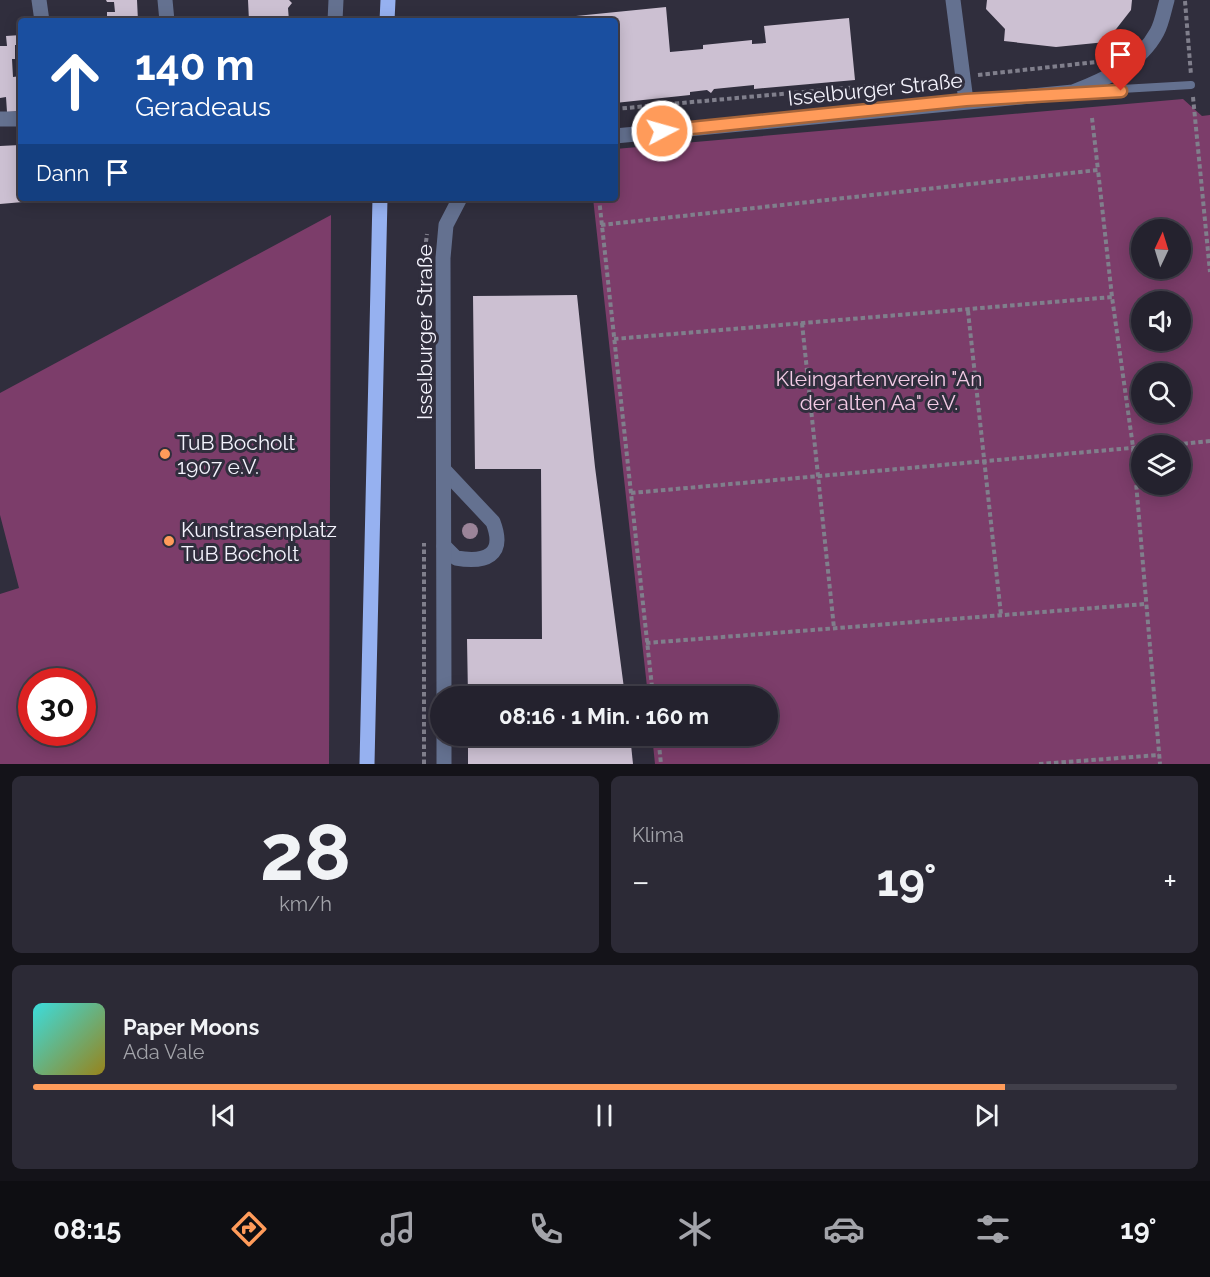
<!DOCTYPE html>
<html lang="de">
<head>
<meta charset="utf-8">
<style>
  :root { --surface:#24222e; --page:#2c2a36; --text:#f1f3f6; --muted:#a3a4aa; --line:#413f4a; --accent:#ff9b5a }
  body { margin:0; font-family:Raleway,sans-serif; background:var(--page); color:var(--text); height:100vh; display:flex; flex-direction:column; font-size:22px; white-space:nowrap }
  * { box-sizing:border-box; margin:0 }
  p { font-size:20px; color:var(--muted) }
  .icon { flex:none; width:33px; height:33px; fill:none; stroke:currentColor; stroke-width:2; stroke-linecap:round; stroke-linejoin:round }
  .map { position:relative; height:764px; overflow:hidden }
  .drawer { display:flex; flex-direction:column; gap:12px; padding:12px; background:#141319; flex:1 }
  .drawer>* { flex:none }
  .hud { position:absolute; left:18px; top:18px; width:600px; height:183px; border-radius:6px; box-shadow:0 3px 15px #0003,0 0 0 2px var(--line); background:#1a4fa0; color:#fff; overflow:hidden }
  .needle { width:39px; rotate:4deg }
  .buttons { position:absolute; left:1131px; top:219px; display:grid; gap:12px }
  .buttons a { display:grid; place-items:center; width:60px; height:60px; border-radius:50%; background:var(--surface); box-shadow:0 3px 15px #0003,0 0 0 2px var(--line); font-size:30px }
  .speed { position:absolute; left:18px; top:668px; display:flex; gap:12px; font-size:30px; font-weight:700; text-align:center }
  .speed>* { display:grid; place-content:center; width:78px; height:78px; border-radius:50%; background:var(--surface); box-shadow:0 3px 15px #0003,0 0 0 2px var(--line); line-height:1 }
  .speed .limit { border:9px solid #d22; background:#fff; color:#111 }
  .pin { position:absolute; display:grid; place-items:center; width:51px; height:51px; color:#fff; margin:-62px -26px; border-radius:50% 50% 50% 0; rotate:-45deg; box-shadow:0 0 6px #0007 }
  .pin .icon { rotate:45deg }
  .me { position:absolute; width:66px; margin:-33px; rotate:84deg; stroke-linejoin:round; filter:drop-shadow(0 0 4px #0008) }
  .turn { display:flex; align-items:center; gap:21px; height:126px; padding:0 18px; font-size:27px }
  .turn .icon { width:78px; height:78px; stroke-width:2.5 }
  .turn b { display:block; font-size:42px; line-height:51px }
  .then { display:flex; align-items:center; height:57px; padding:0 18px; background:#0003; gap:12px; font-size:22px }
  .big { font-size:45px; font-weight:700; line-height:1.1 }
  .drawer .tile { flex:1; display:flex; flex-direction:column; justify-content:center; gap:9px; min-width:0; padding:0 21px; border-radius:9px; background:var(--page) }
  .drawer .dial { align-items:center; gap:0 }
  .dial b { font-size:78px; line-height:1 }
  .song { display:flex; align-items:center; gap:18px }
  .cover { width:72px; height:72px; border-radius:9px; background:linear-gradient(135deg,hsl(180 70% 55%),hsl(50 70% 35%)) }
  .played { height:6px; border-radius:3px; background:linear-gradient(90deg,var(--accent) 85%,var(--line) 85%) }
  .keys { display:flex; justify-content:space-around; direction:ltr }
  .heat { display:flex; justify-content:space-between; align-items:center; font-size:33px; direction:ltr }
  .drawer .tiles { flex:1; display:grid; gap:12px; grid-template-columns:1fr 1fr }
  .tile:last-child { grid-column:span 2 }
  .trip { position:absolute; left:430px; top:686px; width:348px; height:60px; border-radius:30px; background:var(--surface); box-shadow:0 3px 15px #0003,0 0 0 2px var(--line); font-weight:700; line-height:60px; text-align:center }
  .tab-bar { display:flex; height:96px; justify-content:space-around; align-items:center; background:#0e0e12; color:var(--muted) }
  .tab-bar .icon { width:42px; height:42px }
  .tab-bar .active { color:var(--accent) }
  .tab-bar b { font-size:27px; color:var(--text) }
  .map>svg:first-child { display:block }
  .green { fill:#7c3d6a; fill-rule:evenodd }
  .building { fill:#ccc0d2 }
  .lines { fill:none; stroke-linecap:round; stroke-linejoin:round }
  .path { stroke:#807f8c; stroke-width:4; stroke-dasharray:4.5 3; stroke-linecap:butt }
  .service { stroke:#647190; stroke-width:8 }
  .minor { stroke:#647190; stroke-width:15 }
  .primary { stroke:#96b1f0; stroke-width:15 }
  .tree { fill:#9b8499 }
  .route-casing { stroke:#a6653a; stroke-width:15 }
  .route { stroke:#ff9b5a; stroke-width:10 }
  .poi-dot { fill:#ff9b5a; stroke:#302e3d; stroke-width:2 }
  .labels { text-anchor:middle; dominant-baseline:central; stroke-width:6; stroke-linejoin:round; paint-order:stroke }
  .street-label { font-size:21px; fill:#f4f3fd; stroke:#302e3d }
  .park-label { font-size:21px; fill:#f3cbe5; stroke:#302e3d }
  .poi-label { font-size:21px; fill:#f4f3fd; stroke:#302e3d; text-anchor:start }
</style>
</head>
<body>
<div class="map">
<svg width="1210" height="764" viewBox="0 0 1210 764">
  <rect width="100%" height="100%" fill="#302e3d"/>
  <!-- green -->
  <g class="green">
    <path d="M1183 99 1202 116 1210 115V764H655L652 735H768V696H648L593 198H615V149ZM1142 230H1180V268H1142ZM1142 302H1180V340H1142ZM1142 374H1180V412H1142ZM1142 446H1180V484H1142Z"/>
    <path d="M331 215 329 764H0V594L19 588 0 515V393ZM32 681H82V732H32Z"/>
  </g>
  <!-- building -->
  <g class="building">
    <polygon points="106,0 137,0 138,21 107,21 107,12 115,12 114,2 107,2"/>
    <polygon points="248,0 289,0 292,3 288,8 289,21 249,21"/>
    <polygon points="987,0 1132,0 1131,10 1106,42 1056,47 1004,41 1005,29 986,9"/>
    <polygon points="666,7 670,52 703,49 703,45 752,40 752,44 766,43 764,26 849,18 855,80 754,89 754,85 714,89 711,93 707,90 690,92 690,95 615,103 615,21 576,21 576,16"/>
    <polygon points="21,35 21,45 15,45 15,59 12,59 13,77 21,76 21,111 7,112 6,97 0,98 0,46 7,46 6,36"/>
    <polygon points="20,145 23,202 0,204 0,146"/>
    <polygon points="577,295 595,467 625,696 468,696 467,639 542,639 541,469 475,469 473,296"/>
    <polygon points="468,735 630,735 633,764 468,764"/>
  </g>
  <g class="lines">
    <!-- path -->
    <g class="path">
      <polyline points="1185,1 1191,75"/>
      <polyline points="978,75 1096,62"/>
      <polyline points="1193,97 1210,272"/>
      <polyline points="615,109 947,79"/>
      <polyline points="1092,118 1098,170"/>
      <polyline points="599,198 653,696"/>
      <polyline points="601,225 1098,170 1112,297 1133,447 1160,764"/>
      <polyline points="425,250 427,234"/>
      <polyline points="968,311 1001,615"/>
      <polyline points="802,323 834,628"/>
      <polyline points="614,339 1112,297"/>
      <polyline points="1161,446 1210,441"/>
      <polyline points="631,493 1142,447"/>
      <polyline points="646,643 1145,604"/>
      <polyline points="658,735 661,764"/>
      <polyline points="424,764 424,543"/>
      <polyline points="1039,764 1159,755"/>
    </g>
    <!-- service -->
    <polyline class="service" points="1087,91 1191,85"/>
    <!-- minor -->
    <g class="minor">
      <polyline points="39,0 42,21"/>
      <polyline points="165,0 167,21"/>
      <polyline points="953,0 966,101"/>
      <polyline points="335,21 336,0"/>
      <polyline points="0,119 21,119"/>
      <path d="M615 136 1073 92C1104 80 1140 64 1157 32 1162 23 1164 10 1167 0"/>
      <path d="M444 470 493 522C506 556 485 563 456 558L444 546"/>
      <polyline points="444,696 443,258 446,225 460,198"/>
      <polyline points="444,764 444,735"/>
    </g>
    <!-- primary -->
    <g class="primary">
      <polyline points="387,21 388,0"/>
      <polyline points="367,764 380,198"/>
    </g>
  </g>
  <!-- trees -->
  <circle class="tree" cx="470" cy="531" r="8"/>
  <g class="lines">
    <defs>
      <polyline id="route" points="662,131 966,100 1121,91"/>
    </defs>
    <!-- route casing -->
    <use href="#route" class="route-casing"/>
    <!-- route -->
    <use href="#route" class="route"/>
  </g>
  <!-- markers -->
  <g class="poi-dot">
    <circle cx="165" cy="454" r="6"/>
    <circle cx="169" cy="541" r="6"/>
  </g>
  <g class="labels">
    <!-- street labels -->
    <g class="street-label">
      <text transform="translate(875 89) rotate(-6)">Isselburger Straße</text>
      <text transform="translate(424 332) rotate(-90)">Isselburger Straße</text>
    </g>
    <!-- park labels -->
    <g class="park-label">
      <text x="879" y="378">Kleingartenverein "An<tspan x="879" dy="24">der alten Aa" e.V.</tspan></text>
    </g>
    <!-- poi labels -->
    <g class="poi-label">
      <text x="177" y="442">TuB Bocholt<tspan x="177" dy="24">1907 e.V.</tspan></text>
      <text x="181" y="529">Kunstrasenplatz<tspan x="181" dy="24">TuB Bocholt</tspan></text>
    </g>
  </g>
</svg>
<div class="buttons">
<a><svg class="needle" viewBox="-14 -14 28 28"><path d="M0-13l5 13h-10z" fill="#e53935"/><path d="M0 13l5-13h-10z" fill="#a3a4aa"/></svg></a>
<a><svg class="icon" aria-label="sound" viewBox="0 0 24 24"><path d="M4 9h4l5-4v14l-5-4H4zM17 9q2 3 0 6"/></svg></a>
<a><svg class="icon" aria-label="search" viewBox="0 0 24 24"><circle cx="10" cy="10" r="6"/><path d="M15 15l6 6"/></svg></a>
<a><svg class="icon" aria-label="layers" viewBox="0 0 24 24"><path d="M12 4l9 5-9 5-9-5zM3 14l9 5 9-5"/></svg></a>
</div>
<div class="speed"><div class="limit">30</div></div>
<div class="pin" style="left:1121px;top:91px;background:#d93025"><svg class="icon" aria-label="arrive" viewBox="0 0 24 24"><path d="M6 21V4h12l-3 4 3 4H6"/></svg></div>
<svg class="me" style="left:662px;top:131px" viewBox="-20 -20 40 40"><circle r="17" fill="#ff9b5a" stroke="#fff" stroke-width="3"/><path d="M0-11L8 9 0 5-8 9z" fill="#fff"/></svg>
<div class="trip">08:16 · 1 Min. · 160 m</div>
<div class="hud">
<div class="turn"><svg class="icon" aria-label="ahead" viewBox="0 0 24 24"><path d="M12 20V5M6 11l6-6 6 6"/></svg><div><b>140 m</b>Geradeaus</div></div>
<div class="then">Dann<svg class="icon" aria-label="arrive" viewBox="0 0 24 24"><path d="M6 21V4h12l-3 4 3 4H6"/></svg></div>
</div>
</div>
<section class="drawer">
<div class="tiles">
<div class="tile dial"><b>28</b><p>km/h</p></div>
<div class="tile"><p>Klima</p>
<div class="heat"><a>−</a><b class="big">19°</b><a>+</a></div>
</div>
<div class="tile">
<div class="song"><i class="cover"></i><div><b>Paper Moons</b><p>Ada Vale</p></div></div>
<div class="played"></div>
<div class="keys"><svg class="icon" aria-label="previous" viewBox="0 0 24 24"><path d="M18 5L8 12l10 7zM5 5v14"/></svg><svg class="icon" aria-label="pause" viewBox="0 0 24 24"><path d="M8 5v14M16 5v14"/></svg><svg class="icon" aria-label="next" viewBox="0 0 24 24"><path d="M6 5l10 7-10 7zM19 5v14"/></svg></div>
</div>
</div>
</section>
<nav class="tab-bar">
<b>08:15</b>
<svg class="icon active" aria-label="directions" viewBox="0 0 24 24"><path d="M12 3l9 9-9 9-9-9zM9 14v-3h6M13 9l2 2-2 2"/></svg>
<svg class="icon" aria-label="music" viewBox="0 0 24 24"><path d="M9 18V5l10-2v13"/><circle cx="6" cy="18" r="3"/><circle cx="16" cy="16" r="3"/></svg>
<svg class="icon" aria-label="phone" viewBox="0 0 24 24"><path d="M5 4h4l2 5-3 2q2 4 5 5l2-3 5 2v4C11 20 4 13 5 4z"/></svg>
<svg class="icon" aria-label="climate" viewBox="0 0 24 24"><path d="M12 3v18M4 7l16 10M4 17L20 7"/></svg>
<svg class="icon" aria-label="car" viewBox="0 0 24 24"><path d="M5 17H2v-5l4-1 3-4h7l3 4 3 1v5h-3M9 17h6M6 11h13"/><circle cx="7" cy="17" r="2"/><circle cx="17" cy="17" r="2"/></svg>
<svg class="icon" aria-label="filters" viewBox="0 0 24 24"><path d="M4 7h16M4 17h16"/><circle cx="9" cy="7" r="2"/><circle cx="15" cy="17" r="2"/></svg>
<b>19°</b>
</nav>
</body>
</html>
